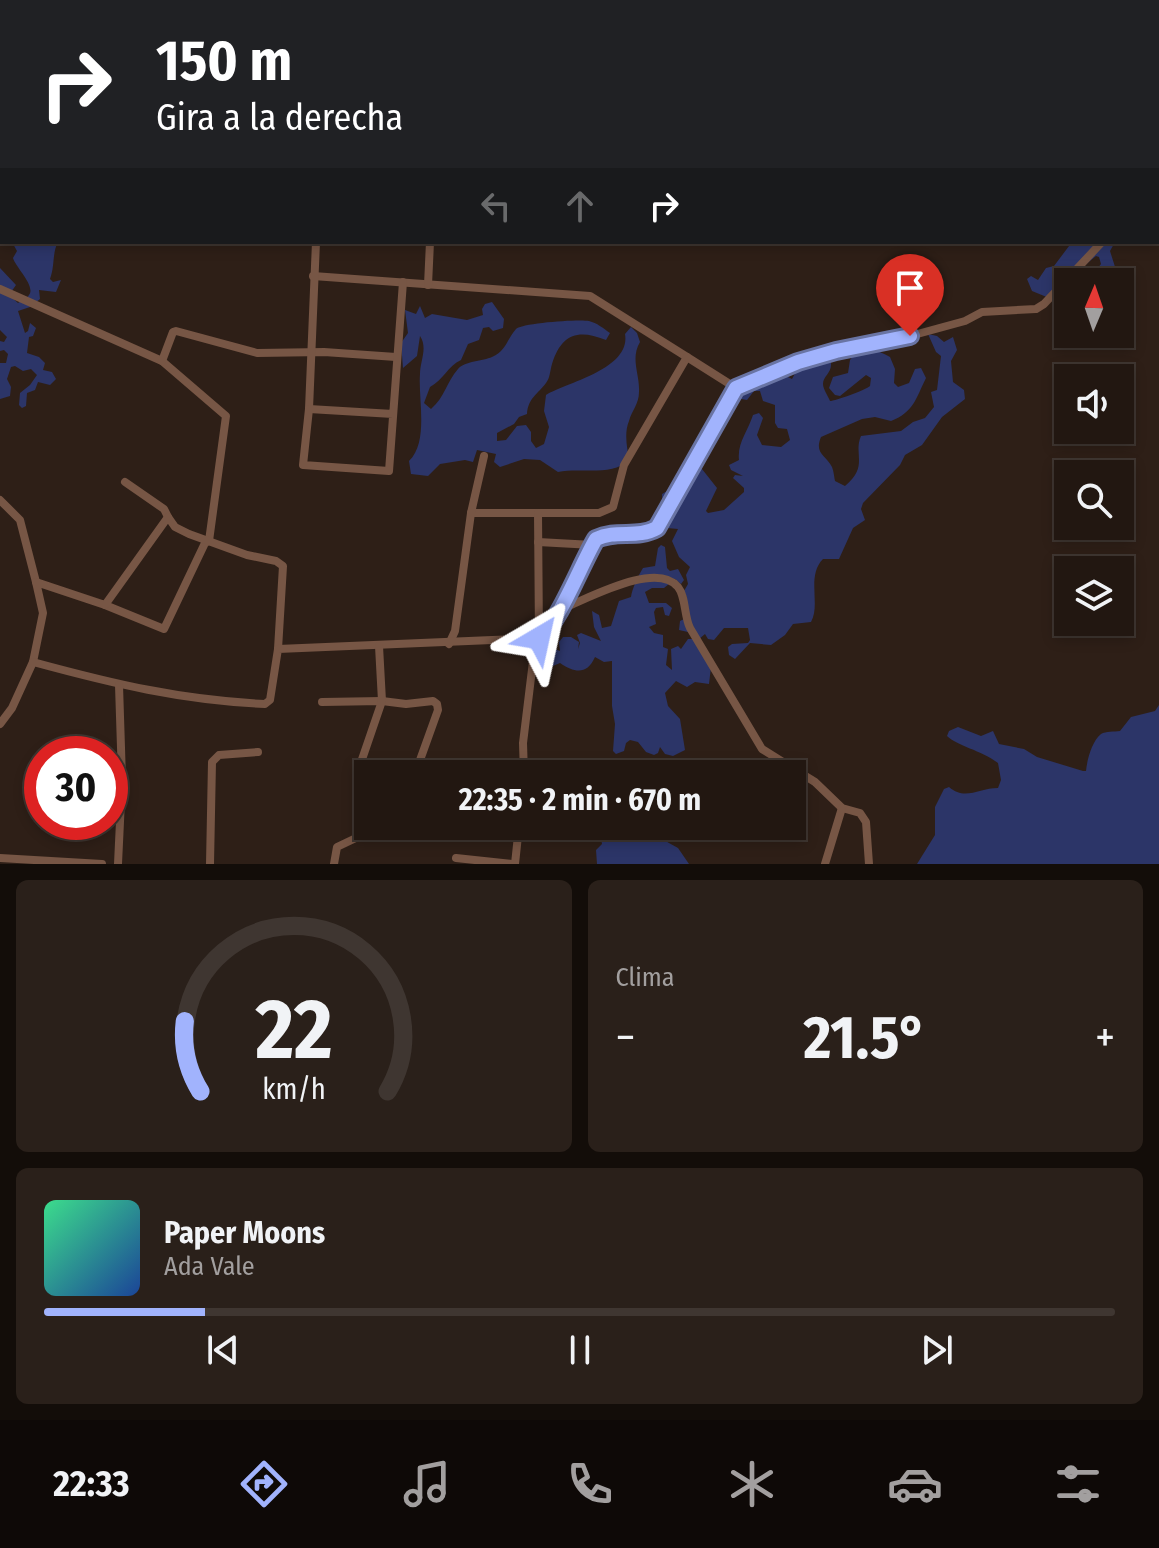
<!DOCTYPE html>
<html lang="es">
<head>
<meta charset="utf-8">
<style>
  :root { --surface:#221711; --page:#2a201a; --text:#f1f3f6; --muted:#a29f9f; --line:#3f3631; --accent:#a1b3fd }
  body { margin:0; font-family:"Fira Sans Condensed",sans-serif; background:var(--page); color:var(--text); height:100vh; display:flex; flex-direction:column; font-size:30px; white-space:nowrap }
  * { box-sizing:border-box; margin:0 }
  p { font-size:26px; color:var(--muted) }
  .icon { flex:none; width:44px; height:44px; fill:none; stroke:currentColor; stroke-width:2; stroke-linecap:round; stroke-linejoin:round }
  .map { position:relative; height:864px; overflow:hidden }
  .panel { display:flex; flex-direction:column; gap:16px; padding:16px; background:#130d09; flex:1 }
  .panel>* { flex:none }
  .hud { position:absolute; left:0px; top:0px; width:1160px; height:244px; box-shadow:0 4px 12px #0003,0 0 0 2px var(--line); background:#202124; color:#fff; overflow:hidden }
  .needle { width:52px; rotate:2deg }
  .fabs { position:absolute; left:1054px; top:268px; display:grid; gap:16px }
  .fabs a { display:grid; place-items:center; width:80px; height:80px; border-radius:0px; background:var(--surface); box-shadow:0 4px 12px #0003,0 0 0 2px var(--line); font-size:40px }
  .speed { position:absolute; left:24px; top:736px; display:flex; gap:16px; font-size:40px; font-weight:700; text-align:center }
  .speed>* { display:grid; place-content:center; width:104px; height:104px; border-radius:50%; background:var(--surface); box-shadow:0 4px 12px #0003,0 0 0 2px var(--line); line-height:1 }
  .speed .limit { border:12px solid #d22; background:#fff; color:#111 }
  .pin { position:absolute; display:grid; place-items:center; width:68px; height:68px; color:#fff; margin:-82px -34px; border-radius:50% 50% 50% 0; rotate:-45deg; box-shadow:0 0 8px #0007 }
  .pin .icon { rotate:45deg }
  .me { position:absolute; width:88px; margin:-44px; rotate:36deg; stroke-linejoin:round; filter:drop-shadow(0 0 6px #0008) }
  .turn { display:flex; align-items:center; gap:28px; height:168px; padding:0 24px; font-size:36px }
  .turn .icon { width:104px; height:104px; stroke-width:2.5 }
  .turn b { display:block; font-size:56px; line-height:68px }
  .lanes { display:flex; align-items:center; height:76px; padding:0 24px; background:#0003; justify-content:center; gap:40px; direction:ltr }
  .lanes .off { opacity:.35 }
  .big { font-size:60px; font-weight:700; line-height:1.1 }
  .panel .widget { flex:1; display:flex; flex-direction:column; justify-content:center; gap:12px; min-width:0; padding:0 28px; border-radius:12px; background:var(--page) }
  .panel .dial { align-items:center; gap:0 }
  .dial svg { height:208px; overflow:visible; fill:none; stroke:var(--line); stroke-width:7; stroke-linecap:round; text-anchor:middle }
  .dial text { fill:var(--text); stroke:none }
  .song { display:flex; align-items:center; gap:24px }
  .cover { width:96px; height:96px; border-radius:12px; background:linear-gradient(135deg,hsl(150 70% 55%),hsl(220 70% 35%)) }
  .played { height:8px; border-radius:4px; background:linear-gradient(90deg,var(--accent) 15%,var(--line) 15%) }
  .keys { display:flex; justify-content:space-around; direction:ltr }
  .heat { display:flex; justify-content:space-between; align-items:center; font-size:44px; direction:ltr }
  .panel .tiles { flex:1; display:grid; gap:16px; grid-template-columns:1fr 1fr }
  .widget:last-child { grid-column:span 2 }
  .trip { position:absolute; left:354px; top:760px; width:452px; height:80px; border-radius:0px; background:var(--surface); box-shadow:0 4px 12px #0003,0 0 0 2px var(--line); font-weight:700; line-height:80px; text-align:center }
  .tabs { display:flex; height:128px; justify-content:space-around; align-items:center; background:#0e0907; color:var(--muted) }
  .tabs .icon { width:56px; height:56px }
  .tabs .current { color:var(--accent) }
  .tabs b { font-size:36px; color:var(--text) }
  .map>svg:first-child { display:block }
  .green { fill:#2c3568 }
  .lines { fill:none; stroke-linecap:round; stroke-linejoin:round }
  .minor { stroke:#775645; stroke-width:8 }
  .route-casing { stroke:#6974a4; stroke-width:20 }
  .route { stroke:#a1b3fd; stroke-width:14 }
</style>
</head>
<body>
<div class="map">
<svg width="1159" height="864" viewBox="0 0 1159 864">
  <rect width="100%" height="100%" fill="#2e1f17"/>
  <!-- green -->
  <g class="green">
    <path d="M12 242H58C52 253 55 266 50 279L53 282 61 280 56 292 39 290 40 299 30 307 18 311 25 333 28 331 30 323 36 328 33 336 29 337 27 353 39 357 45 363 43 370 52 372 56 379 50 385 38 382 35 390 27 393 26 406 22 408 19 405 20 393 30 385 37 375 31 369 23 371 15 366 11 367 7 379 11 387 10 396 0 399V363H6L8 354 4 350 0 351V341L4 342 7 337 0 330V268L16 285 9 295 18 303C22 300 27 299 29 295 36 286 16 268 13 258L17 251Z"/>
    <path d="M1072 242H1115L1110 251 1116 270 1108 271 1101 278 1088 279V267L1097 269 1101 264 1099 257 1096 256C1079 269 1068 284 1054 300L1032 291 1027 279 1031 276 1038 280 1046 268 1054 266Z"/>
    <path d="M492 302 504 319 503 328 493 331 489 327 483 328 479 340 468 344 461 360C448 366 443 380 430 387L424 403 431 409C445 397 447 381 458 369 465 361 483 361 492 357 506 351 507 339 516 329 522 323 579 319 589 321 597 323 603 328 610 333L606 340C577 328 561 335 552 364 550 371 550 378 546 383 538 394 528 398 527 414L519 417 514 424 497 433V441L506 440 517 426 526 425 531 432V441L536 448 544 444 549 427 544 411 546 395C568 382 631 369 625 334L631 327 637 333 640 342C630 359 640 374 639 392 639 404 632 410 629 421 624 433 627 447 629 460 612 477 580 467 558 472L540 460 524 459 500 467 494 462 496 454 477 450 473 462 465 460 440 464 428 476 411 474 409 461C429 442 418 399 420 374 420 361 428 348 420 336L417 356 403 368 401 343 408 333 405 310 416 314 420 306 425 318 432 314 467 320 483 315 482 309 485 304Z"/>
    <path d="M928 334 937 336 944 342 953 337 957 350 951 361 953 382 964 390 965 399 942 417 922 445 905 455 900 465 863 503 861 509 865 520 853 528 839 559H823C806 576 821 605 811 622L793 624 785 635 771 645 750 643 735 659 729 655 728 647 732 644 748 643 750 640 748 628H724L714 640 708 639 705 634 699 639 711 667 709 684 695 682 687 687 676 681 665 693 668 706 680 719 685 750 673 756 665 754 660 747 658 753 654 755 646 752 638 742 630 740 626 743 624 751 616 754 613 751 615 724 612 706V661L604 662 595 657C587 675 575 673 560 663L548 668 542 662 544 645 560 651 559 642 563 637H571L579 642 578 649 580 643 577 635 581 633 601 641 594 627 592 611 599 615 602 628 611 626 619 601 631 597C632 589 638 576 643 568L655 566 658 548 661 545 665 547 667 568 670 571 678 569 684 580 681 584 675 579 664 588H652L645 592 649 603H666L672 608 669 616 665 615 663 607 656 608 654 612 656 624 649 627 654 633 663 635V647L668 649 666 665 672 670 671 649 678 646 681 649 688 639H695L688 632 679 630 680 621 686 618 687 598 684 591 688 584 686 575 690 567 679 557 672 541 678 529 667 528 663 524 662 494 693 476 697 469H702L717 488 706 511 708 513 724 510 744 492V488L733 478 735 475 743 476 731 470 729 465 739 460C737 443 748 431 753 415L759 413 763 418 757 435 762 445 781 447 790 440 787 429 778 428 775 423V405L763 401 760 391H754L747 400 741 399 739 392 751 385 763 386 759 382 758 376 764 370H774L792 379 798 368 826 360 831 363C832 373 823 376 823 384 823 389 828 396 830 401 835 401 866 390 870 386L871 378 866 375 840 396 835 395 829 388 833 377 848 373 850 360 855 353C868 348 879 350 890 357L895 369 894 383 898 387 909 383 915 369 921 368 926 378C916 398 914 412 891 421L875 417 862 419 821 437C814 454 826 455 832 467 834 472 834 477 835 481L845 486C869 466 853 454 861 436L901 431 913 422 925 418 934 407 931 392 937 390 941 356 936 352Z"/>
    <path d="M1159 705V864H917L935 835V807L944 789 949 787C965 801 979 788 998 788L1001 780 998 763C981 750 957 746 947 736L949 731 958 727 981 736 993 731 999 744 1024 749 1037 757 1083 771H1086C1087 760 1092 741 1101 734 1106 731 1114 732 1120 731L1131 717 1155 711Z"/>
    <polygon points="599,826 651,826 651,833 678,848 689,864 597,864 596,850 602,844"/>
  </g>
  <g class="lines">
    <!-- minor -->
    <g class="minor">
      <polyline points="0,51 2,51"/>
      <polyline points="0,102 2,101"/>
      <polyline points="1158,182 1159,181"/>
      <polyline points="0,193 2,193"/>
      <polyline points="313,276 590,296 687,357 624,465 613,507 599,513 471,513"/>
      <polyline points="428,285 430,242"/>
      <polyline points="0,289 162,361 226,416 209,541 205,543 164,629 105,605"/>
      <polyline points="687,357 736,388"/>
      <polyline points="162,361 173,332 176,331 257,353 324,352 396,357"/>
      <polyline points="309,409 316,242"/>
      <polyline points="393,414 309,409 303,465 389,471 403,282"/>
      <polyline points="125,482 164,509 168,517"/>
      <polyline points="0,500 20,520 36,582"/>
      <polyline points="538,542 593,545"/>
      <path d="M561 612 566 607C591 597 657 561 678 587 686 597 684 616 690 628L762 749 815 782 842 808 860 813 866 822 869 864"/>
      <polyline points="449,644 455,631 471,513 484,456"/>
      <polyline points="33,662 43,613 36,582 105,605 168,517 175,527 189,534 247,555 276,561 283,566 278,649"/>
      <polyline points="322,702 382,701 406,704 433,701 437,704 438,710 415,774"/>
      <path d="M0 724 12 708 33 662C114 684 181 700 265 704L270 700 278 649 539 638C559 623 581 564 596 539 617 529 637 539 657 528L736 388 798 362 836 351 910 336 965 321 982 312 1036 309 1044 304 1102 242"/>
      <polyline points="357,774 382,701 379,646"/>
      <polyline points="524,774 523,743 535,645 539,638 538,513"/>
      <polyline points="0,858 102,864"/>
      <polyline points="456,858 512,864"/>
      <polyline points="118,864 122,779 119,685"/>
      <polyline points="210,864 212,762 219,755 258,752"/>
      <polyline points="334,864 337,847 358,837 368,805"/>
      <polyline points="515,864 519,826"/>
      <polyline points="825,864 842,808"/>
    </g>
  </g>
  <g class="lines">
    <defs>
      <path id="route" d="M539 638C559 623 581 564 596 539 617 529 637 539 657 528L736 388 798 362 836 351 910 336"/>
    </defs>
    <!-- route casing -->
    <use href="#route" class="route-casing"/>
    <!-- route -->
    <use href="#route" class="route"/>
  </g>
</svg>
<div class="fabs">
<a><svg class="needle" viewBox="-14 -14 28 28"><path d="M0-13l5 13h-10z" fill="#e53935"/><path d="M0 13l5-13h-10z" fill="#a29f9f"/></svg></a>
<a><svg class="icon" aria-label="sound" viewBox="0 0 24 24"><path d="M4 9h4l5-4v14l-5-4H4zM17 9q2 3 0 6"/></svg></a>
<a><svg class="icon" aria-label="search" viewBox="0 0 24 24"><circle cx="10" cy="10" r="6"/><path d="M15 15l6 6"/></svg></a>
<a><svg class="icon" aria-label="layers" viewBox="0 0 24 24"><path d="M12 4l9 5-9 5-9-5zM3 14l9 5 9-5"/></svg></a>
</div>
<div class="speed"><div class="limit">30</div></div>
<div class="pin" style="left:910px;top:336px;background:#d93025"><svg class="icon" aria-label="arrive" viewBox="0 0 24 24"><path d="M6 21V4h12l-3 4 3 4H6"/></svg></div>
<svg class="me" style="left:539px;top:638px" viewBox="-20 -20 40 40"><path d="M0-17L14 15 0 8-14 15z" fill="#a1b3fd" stroke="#fff" stroke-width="4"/></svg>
<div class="trip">22:35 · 2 min · 670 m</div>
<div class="hud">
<div class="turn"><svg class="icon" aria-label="right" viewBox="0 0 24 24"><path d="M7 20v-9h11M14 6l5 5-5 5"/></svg><div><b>150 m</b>Gira a la derecha</div></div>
<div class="lanes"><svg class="icon off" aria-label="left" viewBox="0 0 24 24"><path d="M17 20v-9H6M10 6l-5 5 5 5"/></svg><svg class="icon off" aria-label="ahead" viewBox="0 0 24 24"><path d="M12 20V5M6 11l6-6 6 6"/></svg><svg class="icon" aria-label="right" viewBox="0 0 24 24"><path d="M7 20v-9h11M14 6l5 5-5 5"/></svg></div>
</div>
</div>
<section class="panel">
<div class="tiles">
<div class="widget dial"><svg viewBox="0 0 100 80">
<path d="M14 69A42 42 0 1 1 86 69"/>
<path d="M14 69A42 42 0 0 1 8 42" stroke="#a1b3fd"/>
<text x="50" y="56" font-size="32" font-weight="700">22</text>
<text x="50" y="72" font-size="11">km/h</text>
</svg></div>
<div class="widget"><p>Clima</p>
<div class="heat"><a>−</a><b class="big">21.5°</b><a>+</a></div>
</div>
<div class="widget">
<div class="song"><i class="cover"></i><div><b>Paper Moons</b><p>Ada Vale</p></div></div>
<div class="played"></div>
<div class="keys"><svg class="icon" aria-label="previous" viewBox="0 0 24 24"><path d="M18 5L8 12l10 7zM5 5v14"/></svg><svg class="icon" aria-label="pause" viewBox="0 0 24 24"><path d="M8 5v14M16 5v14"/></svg><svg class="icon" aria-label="next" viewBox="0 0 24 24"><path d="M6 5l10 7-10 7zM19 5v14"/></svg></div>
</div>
</div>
</section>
<nav class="tabs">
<b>22:33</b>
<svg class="icon current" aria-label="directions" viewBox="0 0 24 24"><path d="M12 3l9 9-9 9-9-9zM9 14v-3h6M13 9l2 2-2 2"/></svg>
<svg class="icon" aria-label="music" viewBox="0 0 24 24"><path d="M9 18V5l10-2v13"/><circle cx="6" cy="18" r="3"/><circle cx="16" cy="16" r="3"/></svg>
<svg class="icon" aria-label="phone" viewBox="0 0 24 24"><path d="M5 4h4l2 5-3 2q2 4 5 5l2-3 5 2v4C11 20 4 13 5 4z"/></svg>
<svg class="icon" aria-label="climate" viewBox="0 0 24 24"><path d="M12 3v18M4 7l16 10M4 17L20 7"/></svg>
<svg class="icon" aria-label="car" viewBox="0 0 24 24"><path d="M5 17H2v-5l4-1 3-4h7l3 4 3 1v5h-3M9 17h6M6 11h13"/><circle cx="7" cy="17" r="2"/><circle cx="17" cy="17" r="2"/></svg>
<svg class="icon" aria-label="filters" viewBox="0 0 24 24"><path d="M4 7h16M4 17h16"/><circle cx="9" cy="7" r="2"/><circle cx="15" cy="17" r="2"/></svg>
</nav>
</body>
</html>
